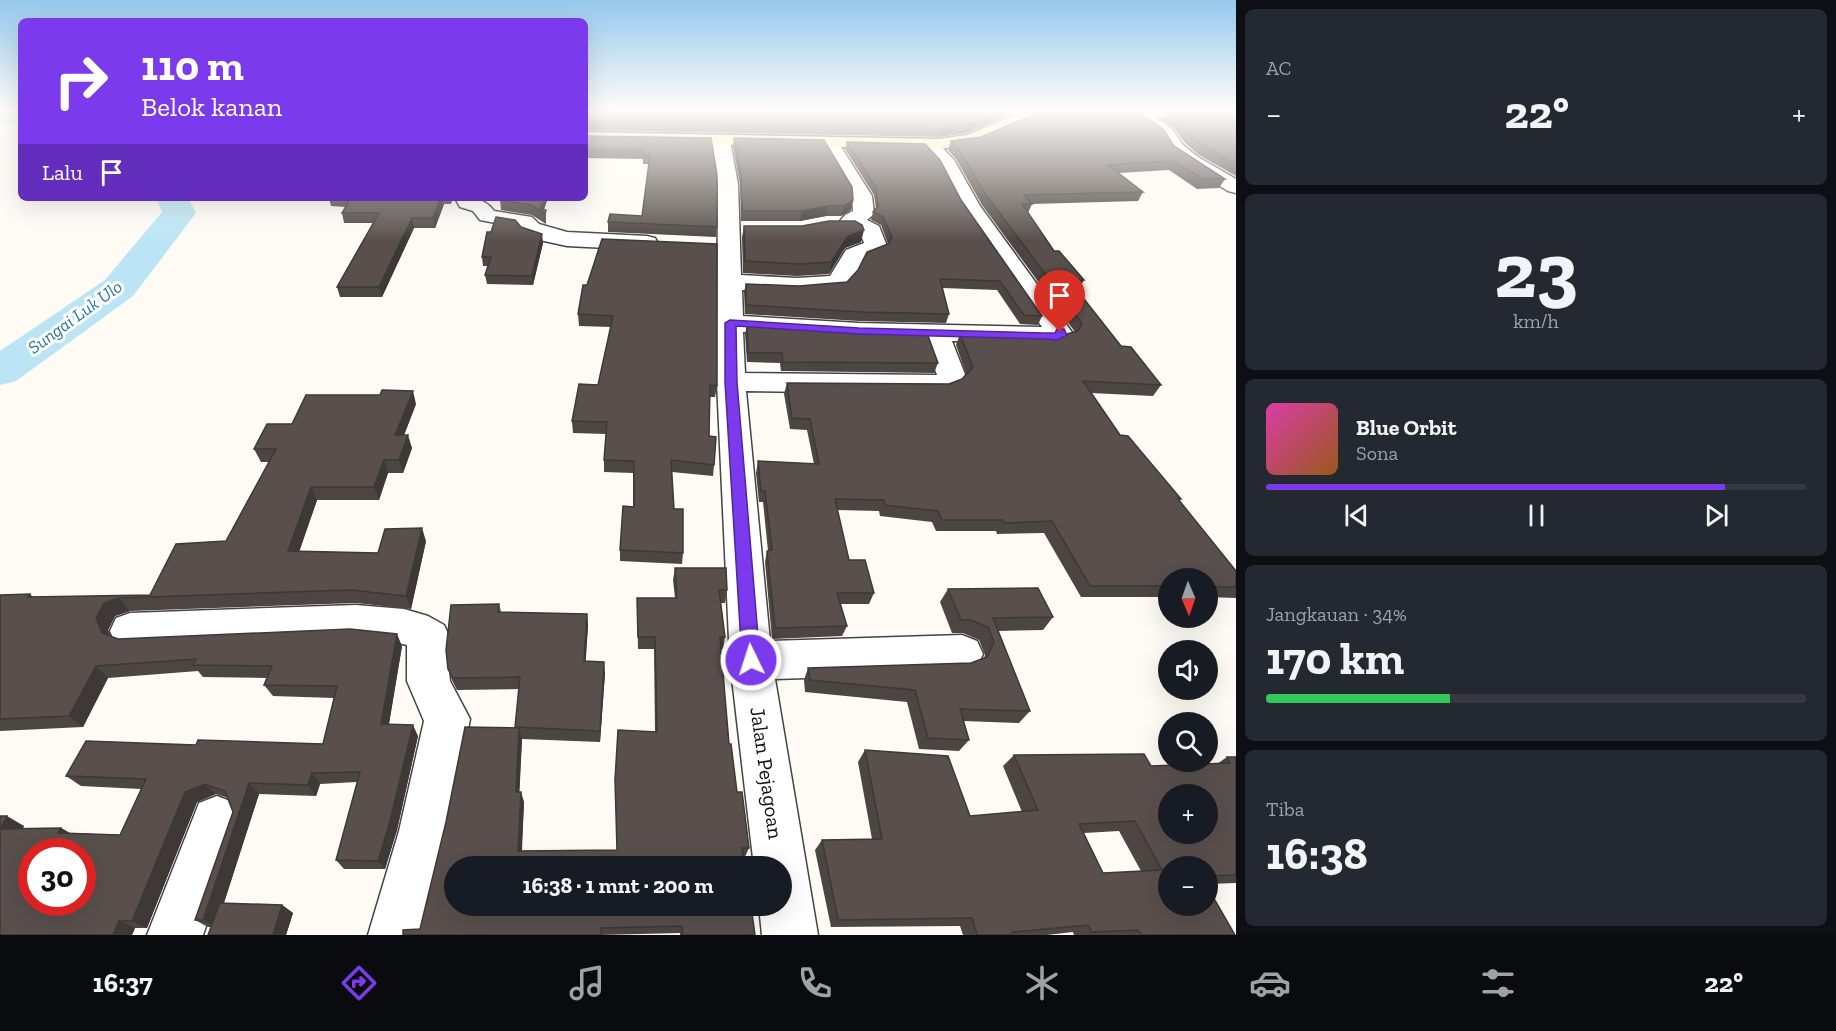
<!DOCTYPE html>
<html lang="id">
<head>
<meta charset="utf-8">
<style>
  :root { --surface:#171b24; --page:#242831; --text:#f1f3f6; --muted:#9ea1a6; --line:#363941; --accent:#7c3aed }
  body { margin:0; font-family:"Zilla Slab",serif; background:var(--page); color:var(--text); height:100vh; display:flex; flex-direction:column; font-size:22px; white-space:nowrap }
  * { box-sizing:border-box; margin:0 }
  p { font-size:20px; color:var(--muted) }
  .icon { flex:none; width:33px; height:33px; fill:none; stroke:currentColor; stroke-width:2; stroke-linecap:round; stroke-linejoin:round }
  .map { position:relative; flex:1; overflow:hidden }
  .sheet { display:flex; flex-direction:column; gap:9px; padding:9px; background:#0d0f14; width:600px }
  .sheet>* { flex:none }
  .guide { position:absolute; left:18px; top:18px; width:570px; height:183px; border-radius:9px; box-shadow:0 6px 24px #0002; background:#7c3aed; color:#fff; overflow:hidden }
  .needle { width:39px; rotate:178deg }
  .controls { position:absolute; left:1158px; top:568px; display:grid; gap:12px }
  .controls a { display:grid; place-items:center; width:60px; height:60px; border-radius:50%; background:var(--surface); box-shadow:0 6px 24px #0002; font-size:30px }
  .speed { position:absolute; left:18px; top:838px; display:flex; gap:12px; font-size:30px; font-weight:700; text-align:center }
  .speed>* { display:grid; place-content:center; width:78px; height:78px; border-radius:50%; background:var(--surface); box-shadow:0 6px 24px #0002; line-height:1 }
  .speed .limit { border:9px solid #d22; background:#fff; color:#111 }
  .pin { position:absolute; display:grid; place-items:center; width:51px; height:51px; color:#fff; margin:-62px -26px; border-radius:50% 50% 50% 0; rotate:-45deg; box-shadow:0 0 6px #0007 }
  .pin .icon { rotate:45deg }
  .me { position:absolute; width:66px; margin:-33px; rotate:356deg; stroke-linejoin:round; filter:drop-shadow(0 0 4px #0008) }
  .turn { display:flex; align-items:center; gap:21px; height:126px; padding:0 24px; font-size:27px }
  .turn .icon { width:78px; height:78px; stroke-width:2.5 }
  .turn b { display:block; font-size:42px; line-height:51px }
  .then { display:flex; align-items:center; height:57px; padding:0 24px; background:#0003; gap:12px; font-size:22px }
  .big { font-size:45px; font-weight:700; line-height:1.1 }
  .sheet .tile { flex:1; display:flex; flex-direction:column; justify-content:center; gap:9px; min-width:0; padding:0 21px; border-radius:9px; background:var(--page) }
  .sheet .dial { align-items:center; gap:0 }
  .dial b { font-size:78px; line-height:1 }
  .song { display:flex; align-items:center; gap:18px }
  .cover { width:72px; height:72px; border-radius:9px; background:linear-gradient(135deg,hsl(320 70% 55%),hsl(30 70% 35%)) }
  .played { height:6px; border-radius:3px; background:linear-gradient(90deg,var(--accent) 85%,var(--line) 85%) }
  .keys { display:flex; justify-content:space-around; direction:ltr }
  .heat { display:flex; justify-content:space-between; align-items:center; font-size:33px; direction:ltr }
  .charge { height:9px; border-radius:4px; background:linear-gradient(90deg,#34c759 34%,var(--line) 0) }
  .trip { position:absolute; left:444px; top:856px; width:348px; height:60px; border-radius:30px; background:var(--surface); box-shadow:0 6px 24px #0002; font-weight:700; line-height:60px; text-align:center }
  .tabs { display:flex; height:96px; justify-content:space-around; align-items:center; background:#090b0e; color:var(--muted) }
  .tabs .icon { width:42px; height:42px }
  .tabs .selected { color:var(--accent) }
  .tabs b { font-size:27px; color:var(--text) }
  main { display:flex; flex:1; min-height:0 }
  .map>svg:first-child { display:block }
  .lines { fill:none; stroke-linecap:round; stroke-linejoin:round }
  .river { fill:#bbe5f4; fill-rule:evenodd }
  .street-casing { stroke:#444; stroke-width:3 }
  .secondary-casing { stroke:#333; stroke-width:3 }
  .street { fill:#fff; fill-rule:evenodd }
  .secondary { fill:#fbebb3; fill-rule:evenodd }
  .wall { fill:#4d4542; fill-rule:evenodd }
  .shaded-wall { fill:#3e3836 }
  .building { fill:#59504d; stroke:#3e3836; stroke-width:1.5; fill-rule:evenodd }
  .route { fill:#7c3aed; stroke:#51269a; stroke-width:1.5 }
  .labels { text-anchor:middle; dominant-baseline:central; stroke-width:6; stroke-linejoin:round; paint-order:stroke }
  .far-water-label { font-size:18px; font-style:italic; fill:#1e749e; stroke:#fff }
  .street-label { font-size:21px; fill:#111; stroke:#fff }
</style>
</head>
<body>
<main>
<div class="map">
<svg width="1236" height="935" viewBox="0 0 1236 935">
  <rect width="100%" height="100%" fill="#fefbf5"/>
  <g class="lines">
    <!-- river -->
    <g class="river">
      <polygon points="0,110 21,110 21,125 0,122"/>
      <polygon points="156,198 188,198 196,213 133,296 16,381 0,385 0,351 105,280 162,212"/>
    </g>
    <defs>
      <g id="street">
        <polygon points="1004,110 1032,110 1039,115 1031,120 1006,113"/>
        <polygon points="1131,110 1146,110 1172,129 1183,145 1198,157 1236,179 1236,193 1228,191 1186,165 1171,153 1160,136 1132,115"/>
        <path d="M721 136 727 137 730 141 738 184 741 275 797 278 830 276 846 250 864 243 861 235 844 225 840 221 845 215 853 211 852 196 821 143 824 139H836L872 196 874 214 867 220 879 226 887 246 884 251 863 259 854 278 845 288 797 292 742 290 743 316 859 323 1042 327 960 207 939 166 920 144 923 140H935L954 160 980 206 1074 335 1070 341 1061 343 952 341 966 377C957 391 949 392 933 394L746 391 770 641 962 635 977 641 983 654 977 667 962 673 775 679 818 935H762L759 906H782V867H754L730 661 717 382 718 184 712 141 715 137ZM743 332 859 339 925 340 937 375 745 373Z"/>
        <path d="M455 198C470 198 484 197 494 211L532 217 539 224 567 232 647 236 655 238 658 243 655 248 647 250 567 246 535 239 523 234 517 227 480 220 473 211 460 207Z"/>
        <polygon points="356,605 404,609 428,616 444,625 450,638 448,662 450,681 470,719 449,831 424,935 368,935 399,831 424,721 407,681 407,645 394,642 356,639 130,649 116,644 110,631 116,618 130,613"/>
        <polygon points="217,796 235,803 242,821 203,935 147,935 199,803"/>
      </g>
      <g id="secondary">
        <polygon points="1027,110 1060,110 1058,113 1038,117 977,144 938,149 585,142 585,132 938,139 967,135"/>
        <polygon points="1070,110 1236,110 1236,120 1078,115"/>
      </g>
    </defs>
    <!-- street casing -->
    <use href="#street" class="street-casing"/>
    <!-- secondary casing -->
    <use href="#secondary" class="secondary-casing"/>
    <!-- street -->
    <use href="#street" class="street"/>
    <!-- secondary -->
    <use href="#secondary" class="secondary"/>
  </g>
  <!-- wall -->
  <g class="wall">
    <polygon points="585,110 1007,116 966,133 938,137 585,130"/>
    <polygon points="1168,112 1236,114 1236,176 1199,155 1185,143 1174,128 1163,120"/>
    <polygon points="585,136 711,138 717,227 716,237 608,232 608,222 642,216 649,164 643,164 643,159 585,158"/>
    <polygon points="981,137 1174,146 1225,179 1219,188 1197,189 1169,170 1119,173 1143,192 1138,201 1032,204 1028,213 1054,251 1084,280 1078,291 1077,291 1121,346 1161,385 1153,396 1091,393 1120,435 1181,499 1179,501 1236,571 1236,598 1208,597 1208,579 1168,579 1168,597 1081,597 1044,533 997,534 996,531 936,531 932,522 880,516 879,511 837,510 849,560 874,593 869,604 840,604 847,626 842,636 772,639 765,562 767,551 768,551 763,502 759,502 756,473 758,461 814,464 807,430 790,429 784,394 787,383 949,384 962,379 966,374 956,345 960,334 1067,334 1075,332 982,205 956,159 948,150 951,141"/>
    <polygon points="734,138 853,200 851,210 841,216 826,216 800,221 741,221 740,184 733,147"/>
    <polygon points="847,142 961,200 1042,316 1038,325 1020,324 997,290 942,288 949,314 946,323 859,321 745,314 744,292 746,284 799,286 847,282 888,244 881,225 871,220 873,212 876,209 874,195 845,149"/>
    <polygon points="329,198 453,198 451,204 444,204 435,228 414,228 382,297 340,297 337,287 373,223 344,223 342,213 345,207 331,206"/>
    <polygon points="548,198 544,209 546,210 546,224 532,215 501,210 500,200"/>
    <polygon points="744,226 861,242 845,248 829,274 797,276 743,273 742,237"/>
    <polygon points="521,227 543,243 533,285 487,284 485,275 488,266 483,266 482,257 491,232"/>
    <polygon points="583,285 717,386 715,397 710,397 709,436 714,465 713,476 672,472 674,509 683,553 682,564 620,561 620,550 633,507 633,473 604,472 604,460 606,434 573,433 572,421 598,385 611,327 579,326 578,314"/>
    <polygon points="747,325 938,363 934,373 781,371 780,363 747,362 745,334"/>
    <polygon points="416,404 404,435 412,448 403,473 388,473 379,500 317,500 299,551 378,553 426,541 411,609 356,603 130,611 115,616 108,630 110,636 118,639 402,646 389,724 418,736 397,830 385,869 344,869 336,860 357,782 320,784 316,796 259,794 224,903 282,905 293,913 286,935 208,935 211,927 208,927 195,920 233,812 228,798 216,794 197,802 147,928 135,928 132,935 0,935 0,816 24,826 23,828 61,828 70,833 120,835 141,789 81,786 66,776 196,745 323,744 334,698 273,696 264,685 267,678 203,677 198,671 108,678 83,727 0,731 0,595 30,594 33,597 150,595 226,541 269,462 261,462 254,449 292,424"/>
    <polygon points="675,568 727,590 725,603 721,603 725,637 723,649 721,649 729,744 737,792 749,848 745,857 743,857 755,935 680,935 680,933 601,935 403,935 420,929 515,728 519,689 457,690 452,680 448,669 499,604 501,612 587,614 588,626 585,661 605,673 600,742 522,739 519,792 524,802 522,851 617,850 655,732 654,649 638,649 637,598 675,598 673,580"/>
    <polygon points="948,589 1053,617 1043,630 998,631 1030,711 1019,723 963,721 969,740 959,751 919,749 907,702 805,692 804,680 808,668 971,663 984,658 985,655 979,640 963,633 952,633 940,602"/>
    <path d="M865 750 970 816 1022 812 1003 766 1014 755 1151 766 1217 764 1227 757H1236V883L1208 884V867H1168L1235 935H1074L1073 932 1047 935H963L960 926 831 927 815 850 822 840 872 839 858 762ZM1119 831 1141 871 1103 873 1084 833Z"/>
  </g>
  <!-- shaded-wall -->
  <g class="shaded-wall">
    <polygon points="1004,110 1009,110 1007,116 966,133 938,137 941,128"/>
    <polygon points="440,198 442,198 444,204 435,228 433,218"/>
    <polygon points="544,198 548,198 543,212 540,209"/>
    <polygon points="853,200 851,210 841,216 844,206"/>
    <polygon points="828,206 826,216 800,221 802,211"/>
    <polygon points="412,218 414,228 382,297 379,287"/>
    <polygon points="864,230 861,242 845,248 829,274 831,262 848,236"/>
    <polygon points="542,234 543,243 533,285 532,276"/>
    <polygon points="413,391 416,404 399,448 395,435"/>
    <polygon points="408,435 412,448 403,473 399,460"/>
    <polygon points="384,460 388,473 379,500 374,487"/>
    <polygon points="311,487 317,500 295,564 288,551"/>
    <polygon points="422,528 426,541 411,609 406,596"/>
    <polygon points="119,598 130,611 115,616 108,630 114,645 102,633 96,618 104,603"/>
    <polygon points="587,614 588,626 585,673 584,661"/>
    <polygon points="397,634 402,646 387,735 381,724"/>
    <polygon points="604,662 605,673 600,742 600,731"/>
    <polygon points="96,666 108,678 83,727 69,716"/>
    <polygon points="413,725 418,736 397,830 385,869 378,861"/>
    <polygon points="519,728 522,739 519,802 516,792"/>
    <polygon points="312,773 320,784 316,796 308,785"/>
    <polygon points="249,783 259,794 216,927 203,920"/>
    <polygon points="205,784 216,794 197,802 147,928 132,921 185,792"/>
    <polygon points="521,792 524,802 521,860 518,851"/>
    <polygon points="7,816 24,826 18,838 0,829"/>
    <polygon points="61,828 77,838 58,833"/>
    <polygon points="282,905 293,913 286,935 273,935"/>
    <polygon points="119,921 135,928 132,935 113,935"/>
  </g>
  <!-- building -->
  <g class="building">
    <polygon points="585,110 1004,110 969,124 941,128 585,121"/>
    <polygon points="1045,110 1138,111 1163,129 1174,146 1225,179 1203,179 1174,161 1108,165 1143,192 1024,195 1032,204 1022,204 1054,251 1059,251 1084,280 1069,280 1121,346 1131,347 1161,385 1083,381 1120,435 1128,436 1181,499 1178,499 1236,571 1236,587 1208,587 1208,579 1168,579 1168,586 1090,586 1052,521 1004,523 1003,520 942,520 938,511 885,505 884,500 835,499 849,560 865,560 874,593 837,593 847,626 775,628 767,551 772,550 765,491 761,491 758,461 819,464 810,419 792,418 787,383 949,384 962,379 973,367 960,334 1067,334 1078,331 1082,323 986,195 959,150 951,141 981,137"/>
    <polygon points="1168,112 1236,114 1236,164 1204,146 1190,135 1178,119"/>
    <polygon points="585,136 711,138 717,175 717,227 608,222 610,214 642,216 650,155 644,155 644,150 585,149"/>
    <polygon points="734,138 824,140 852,187 853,200 844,206 828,206 802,211 742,211 741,175"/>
    <polygon points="847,142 925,144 940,160 961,200 1042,316 1024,315 1000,281 940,279 949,314 862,312 746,305 746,284 799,286 847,282 858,270 867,252 888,244 892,237 883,217 873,212 878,206 876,187"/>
    <polygon points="351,198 440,198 433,218 412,218 379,287 337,287 379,213 342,213"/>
    <polygon points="501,198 544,198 540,209 546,210 545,214 531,205 500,200"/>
    <polygon points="496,217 515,220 521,227 542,234 532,276 485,275 491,257 482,257 487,232 491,232"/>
    <polygon points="829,221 855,221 862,225 864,230 848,236 831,262 799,264 745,261 744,226 802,226"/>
    <polygon points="602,239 717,244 717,386 710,385 709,436 716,437 714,465 671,460 674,509 683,509 683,553 620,550 623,506 634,507 634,461 604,460 607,422 572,421 579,384 598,385 613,316 578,314 583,285 587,285"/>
    <polygon points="747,325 862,332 927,333 938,363 783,362 782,353 748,353"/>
    <path d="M382 390 413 391 395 435H408L399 460H384L374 487H311L288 551 378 553 385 529 422 528 406 596 350 590 119 598 104 603 96 618 102 633 118 639 350 629 397 634 381 724 413 725 390 821 378 861 336 860 360 772 312 773 308 785 249 783 203 920H195L233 812 225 791 205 784 185 792 132 921H119L113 935H0V816H7L0 829 61 828 58 833 120 835 146 779 66 776 86 741 196 745 198 740 323 744 337 686 264 685 272 666 193 665 196 659 96 666 69 716 0 719V595L30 594 28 597 150 595 176 544 226 541 276 449H254L267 424H292L306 395H380ZM32 852H82V903H32Z"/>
    <polygon points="675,568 726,568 727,590 719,590 725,637 720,637 729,744 731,744 737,792 742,792 749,848 742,848 745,867 454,867 454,906 751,906 755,935 683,935 682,926 601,928 601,935 403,935 403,930 420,929 446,822 465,727 519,728 516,792 521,792 518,851 617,850 615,780 618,730 657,732 655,637 638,637 637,598 677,598"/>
    <polygon points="1038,588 1053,617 993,618 1030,711 960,709 969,740 928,738 915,690 810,680 808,668 971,663 987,657 994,642 988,627 971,620 961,620 948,589"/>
    <polygon points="499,604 498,612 587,614 584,661 604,662 600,731 515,727 520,677 453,678 448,669 446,650 451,605"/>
    <path d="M865 750 948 756 970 816 1038 810 1014 755 1144 754 1151 766 1230 763 1227 757H1236V875L1208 876V867H1168V906H1208V888L1235 935H1141L1138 930 1092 932 1088 925 1012 932 1013 935H977L972 918 838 920 822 840 882 839ZM1168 795H1208V834H1168ZM1135 821 1162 870 1103 873 1079 824Z"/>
    <polygon points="220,903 282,905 273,935 208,935"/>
  </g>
  <!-- sky -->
  <linearGradient id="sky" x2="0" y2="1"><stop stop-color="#96c8ed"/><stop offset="0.46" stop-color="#fffdfa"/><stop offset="1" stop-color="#fffdfa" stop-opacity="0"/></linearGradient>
  <rect width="1236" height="241" fill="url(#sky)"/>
  <!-- route -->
  <polygon class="route" points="730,320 859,328 1044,333 1055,333 1057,329 1064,329 1067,335 1058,340 1044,339 859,334 736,326 737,382 760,660 757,666 751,668 745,666 742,660 725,382 725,323"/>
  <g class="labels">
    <!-- far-water labels -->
    <g class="far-water-label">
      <text transform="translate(75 317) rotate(-36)">Sungai Luk Ulo</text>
    </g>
    <!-- street labels -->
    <g class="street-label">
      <text transform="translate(767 773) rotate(82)">Jalan Pejagoan</text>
    </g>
  </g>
</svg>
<div class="controls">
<a><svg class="needle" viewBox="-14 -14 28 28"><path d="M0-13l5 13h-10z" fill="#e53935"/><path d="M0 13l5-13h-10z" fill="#9ea1a6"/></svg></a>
<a><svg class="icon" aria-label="sound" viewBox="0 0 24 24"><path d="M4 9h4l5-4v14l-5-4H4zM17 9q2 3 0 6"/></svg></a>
<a><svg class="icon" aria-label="search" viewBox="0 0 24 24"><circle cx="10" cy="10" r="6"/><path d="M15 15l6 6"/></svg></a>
<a>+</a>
<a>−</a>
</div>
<div class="speed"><div class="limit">30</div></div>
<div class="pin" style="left:1060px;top:332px;background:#d93025"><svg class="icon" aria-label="arrive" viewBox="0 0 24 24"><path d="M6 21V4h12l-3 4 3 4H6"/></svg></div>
<svg class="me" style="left:751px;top:660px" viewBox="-20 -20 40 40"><circle r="17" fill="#7c3aed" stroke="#fff" stroke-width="3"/><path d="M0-11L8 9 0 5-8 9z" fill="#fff"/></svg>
<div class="trip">16:38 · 1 mnt · 200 m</div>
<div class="guide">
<div class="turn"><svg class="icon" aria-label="right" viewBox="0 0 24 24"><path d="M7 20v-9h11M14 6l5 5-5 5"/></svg><div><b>110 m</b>Belok kanan</div></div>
<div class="then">Lalu<svg class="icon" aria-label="arrive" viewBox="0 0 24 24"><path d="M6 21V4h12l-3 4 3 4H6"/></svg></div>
</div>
</div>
<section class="sheet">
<div class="tile"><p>AC</p>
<div class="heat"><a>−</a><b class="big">22°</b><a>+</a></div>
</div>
<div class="tile dial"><b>23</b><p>km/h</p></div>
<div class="tile">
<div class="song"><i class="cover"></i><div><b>Blue Orbit</b><p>Sona</p></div></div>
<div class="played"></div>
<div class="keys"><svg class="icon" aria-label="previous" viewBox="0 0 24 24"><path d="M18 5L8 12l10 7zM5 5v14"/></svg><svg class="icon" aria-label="pause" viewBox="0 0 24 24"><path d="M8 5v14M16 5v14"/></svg><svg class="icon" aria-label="next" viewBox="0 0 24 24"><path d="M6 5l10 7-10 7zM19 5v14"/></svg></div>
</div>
<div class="tile"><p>Jangkauan · 34%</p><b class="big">170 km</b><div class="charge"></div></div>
<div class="tile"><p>Tiba</p><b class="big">16:38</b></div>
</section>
</main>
<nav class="tabs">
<b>16:37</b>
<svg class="icon selected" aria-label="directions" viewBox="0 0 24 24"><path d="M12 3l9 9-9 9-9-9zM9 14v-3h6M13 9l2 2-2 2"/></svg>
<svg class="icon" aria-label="music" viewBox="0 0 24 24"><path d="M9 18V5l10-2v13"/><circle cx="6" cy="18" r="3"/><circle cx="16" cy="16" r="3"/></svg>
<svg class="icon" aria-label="phone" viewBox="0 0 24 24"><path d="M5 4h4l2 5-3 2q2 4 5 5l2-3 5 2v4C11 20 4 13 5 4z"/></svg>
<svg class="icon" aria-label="climate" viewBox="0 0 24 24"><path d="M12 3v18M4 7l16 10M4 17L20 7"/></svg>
<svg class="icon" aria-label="car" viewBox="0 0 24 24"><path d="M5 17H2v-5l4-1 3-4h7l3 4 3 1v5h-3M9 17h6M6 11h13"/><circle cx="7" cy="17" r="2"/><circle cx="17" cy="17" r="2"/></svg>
<svg class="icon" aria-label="filters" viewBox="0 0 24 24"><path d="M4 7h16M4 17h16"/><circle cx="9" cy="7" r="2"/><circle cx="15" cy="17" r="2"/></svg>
<b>22°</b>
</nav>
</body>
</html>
